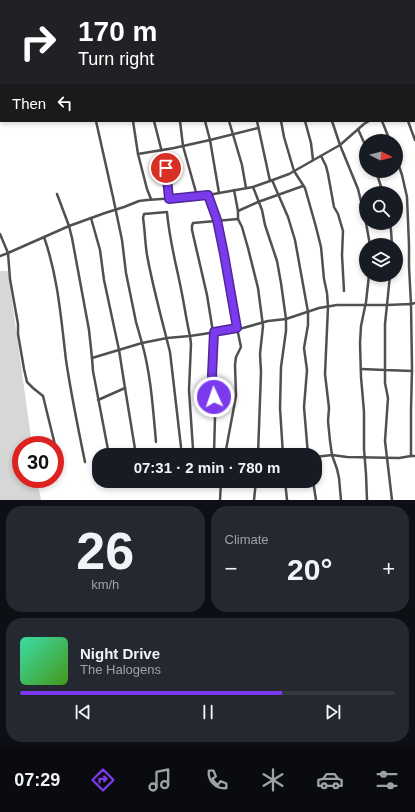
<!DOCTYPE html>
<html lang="en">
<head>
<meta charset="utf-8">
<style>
  :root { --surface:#171b24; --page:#242831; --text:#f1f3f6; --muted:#9ea1a6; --line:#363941; --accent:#7c3aed }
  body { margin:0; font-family:Helvetica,sans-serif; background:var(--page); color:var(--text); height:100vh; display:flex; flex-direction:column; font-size:15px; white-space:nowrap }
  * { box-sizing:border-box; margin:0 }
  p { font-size:13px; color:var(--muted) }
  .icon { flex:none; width:22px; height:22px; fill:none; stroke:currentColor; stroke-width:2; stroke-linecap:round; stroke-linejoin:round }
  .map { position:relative; height:500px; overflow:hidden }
  .sheet { display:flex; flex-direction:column; gap:6px; padding:6px; background:#0d0f14; flex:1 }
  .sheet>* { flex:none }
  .hud { position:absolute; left:0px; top:0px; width:415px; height:122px; box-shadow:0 2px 6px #0003; background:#202124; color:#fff; overflow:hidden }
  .needle { width:26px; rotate:96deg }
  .tools { position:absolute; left:359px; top:134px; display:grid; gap:8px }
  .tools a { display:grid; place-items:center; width:44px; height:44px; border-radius:50%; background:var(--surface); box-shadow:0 2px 6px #0003; font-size:20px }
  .speed { position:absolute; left:12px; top:436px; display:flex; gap:8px; font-size:20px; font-weight:700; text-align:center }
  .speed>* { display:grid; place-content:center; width:52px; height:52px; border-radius:50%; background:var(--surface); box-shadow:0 2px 6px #0003; line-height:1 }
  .speed .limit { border:6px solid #d22; background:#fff; color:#111 }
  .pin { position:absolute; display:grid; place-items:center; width:34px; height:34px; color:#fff; margin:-17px; border:2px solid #fff; border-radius:50%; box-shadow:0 1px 4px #0007 }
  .me { position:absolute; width:44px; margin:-22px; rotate:357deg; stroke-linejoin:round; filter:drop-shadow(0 0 3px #0008) }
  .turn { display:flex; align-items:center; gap:14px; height:84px; padding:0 12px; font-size:18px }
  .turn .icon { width:52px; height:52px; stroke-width:2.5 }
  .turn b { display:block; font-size:28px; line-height:34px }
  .then { display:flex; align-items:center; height:38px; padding:0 12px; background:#0003; gap:8px; font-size:15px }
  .big { font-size:30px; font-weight:700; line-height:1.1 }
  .sheet .tile { flex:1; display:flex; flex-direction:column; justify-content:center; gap:6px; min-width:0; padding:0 14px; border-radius:16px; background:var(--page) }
  .sheet .dial { align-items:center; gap:0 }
  .dial b { font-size:52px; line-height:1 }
  .song { display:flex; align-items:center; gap:12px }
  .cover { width:48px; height:48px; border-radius:6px; background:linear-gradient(135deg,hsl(160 70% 55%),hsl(100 70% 35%)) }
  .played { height:4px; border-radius:2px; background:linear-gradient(90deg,var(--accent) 70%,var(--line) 70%) }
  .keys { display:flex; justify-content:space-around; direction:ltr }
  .heat { display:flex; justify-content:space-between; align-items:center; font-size:22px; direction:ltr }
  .sheet .tiles { flex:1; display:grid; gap:6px; grid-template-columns:1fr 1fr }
  .tile:last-child { grid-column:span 2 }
  .trip { position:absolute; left:92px; top:448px; width:230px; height:40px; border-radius:16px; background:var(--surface); box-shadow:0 2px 6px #0003; font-weight:700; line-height:40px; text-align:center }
  .menu { display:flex; height:64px; justify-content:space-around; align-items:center; background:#090b0e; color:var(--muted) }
  .menu .icon { width:28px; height:28px }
  .menu .selected { color:var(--accent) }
  .menu b { font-size:18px; color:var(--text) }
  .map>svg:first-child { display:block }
  .green { fill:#d7d7d7 }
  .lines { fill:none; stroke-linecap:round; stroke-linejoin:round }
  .minor { stroke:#505050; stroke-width:2.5 }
  .route-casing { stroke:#51269a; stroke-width:10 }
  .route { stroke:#7c3aed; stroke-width:7 }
</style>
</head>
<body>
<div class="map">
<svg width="415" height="500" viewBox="0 0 415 500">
  <rect width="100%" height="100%" fill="#fff"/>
  <!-- green -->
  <polygon class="green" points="0,271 8,271 32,445 21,445 21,479 37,479 41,500 0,500"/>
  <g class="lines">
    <!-- minor -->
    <g class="minor">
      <polyline points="57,0 58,1"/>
      <polyline points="130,0 130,1"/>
      <polyline points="165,0 165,1"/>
      <polyline points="188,0 188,1"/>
      <polyline points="211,0 211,1"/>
      <polyline points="236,0 236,1"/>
      <polyline points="259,0 260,1"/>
      <polyline points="307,0 307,1"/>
      <polyline points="334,0 334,1"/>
      <polyline points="357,0 357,1"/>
      <polyline points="378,0 379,1"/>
      <polyline points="403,0 403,1"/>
      <polyline points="287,1 287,0"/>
      <polyline points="414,37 415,39"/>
      <polyline points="414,89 415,88"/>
      <polyline points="414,104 415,106"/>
      <polyline points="133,121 138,154"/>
      <polyline points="154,121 166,168 169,199"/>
      <polyline points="180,121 183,146 197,196"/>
      <polyline points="205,121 210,140 258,128"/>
      <polyline points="229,121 242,165 246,188"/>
      <polyline points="257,121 270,181"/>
      <polyline points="281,121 284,137 294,171 305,188 316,227 321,247 324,279 327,293 328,307 325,374 329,408 328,421 330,441 332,455 337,469 339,478 341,500"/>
      <polyline points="305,121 311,143 313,160"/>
      <polyline points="332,121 340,145 358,189 366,222"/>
      <polyline points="382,121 390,141"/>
      <polyline points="408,121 415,140"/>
      <polyline points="358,129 366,147"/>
      <polyline points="321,156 326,166 328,174 334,207 338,214 343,231 342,255 344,291"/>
      <polyline points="396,157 402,175 407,197 409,245 409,266 411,304 415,303"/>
      <polyline points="376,171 383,193"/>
      <polyline points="272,180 288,217 295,240 308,312 308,325 304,348 307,370 304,407 308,455"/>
      <polyline points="253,187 262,210 265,225 277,261 281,283 286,319 286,331 281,367 280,408 283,455"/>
      <polyline points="234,190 238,211"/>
      <polyline points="57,194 69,226 72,238 89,330 92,358 142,343 136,322 126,273 122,240 113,197 96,121"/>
      <polyline points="208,195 217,220 224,254 237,328 241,347 236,357 235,365 236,396 225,455"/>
      <polyline points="151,199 147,189 138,154 174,148 210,140 219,193"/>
      <polyline points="91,218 100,250 104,280 119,350 125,388 98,400"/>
      <polyline points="366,223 370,245"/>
      <polyline points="390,223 391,230 392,245"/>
      <polyline points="0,234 8,253 69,226 105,213 124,207 139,201 147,200 176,198 208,195 253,187 270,181 289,174 340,145 364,124 369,121"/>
      <path d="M44 237C58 277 61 318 66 360 71 394 78 428 85 462"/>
      <polyline points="0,256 8,253 10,279 18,324 18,334 24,369 27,382 33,388 43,396 55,445"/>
      <polyline points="390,275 387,305 411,304 412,369 411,410 411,456 415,456"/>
      <polyline points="92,358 93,371 109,455"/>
      <polyline points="361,369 385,370 385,383 388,398 385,441 392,500"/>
      <polyline points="125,388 136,455"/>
      <path d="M156 442C153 409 151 375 142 343L167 338 190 336C186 319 184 302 180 284 175 260 169 237 167 212L144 214 143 218C145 230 145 243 147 255 153 288 162 320 170 352L181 447"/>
      <polyline points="55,445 60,465"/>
      <polyline points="193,449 189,390 191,344 190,336 243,328 268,321 286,319 319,308 337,305 387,305 385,324 385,370 412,371"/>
      <polyline points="214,453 215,417 212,375 213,332 207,295 192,230 192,226 193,223 238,219"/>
      <polyline points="258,455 261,372 260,354 263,326 258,288 248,248 242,227 238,219 238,211 258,202 303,186"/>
      <polyline points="315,457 332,455 347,457 399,458 411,456"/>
      <polyline points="285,481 287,500"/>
      <polyline points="313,481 316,500"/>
      <polyline points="220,500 221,481"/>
      <polyline points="254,500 256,481"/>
      <polyline points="367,500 366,474 364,449 364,412 361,377 360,343 361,326 366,302 369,275"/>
    </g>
  </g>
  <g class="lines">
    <defs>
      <polyline id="route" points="166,168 169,199 208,195 217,220 224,254 237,328 214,332 212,375 214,397"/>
    </defs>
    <!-- route casing -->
    <use href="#route" class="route-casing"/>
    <!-- route -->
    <use href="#route" class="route"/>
  </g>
</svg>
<div class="tools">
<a><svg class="needle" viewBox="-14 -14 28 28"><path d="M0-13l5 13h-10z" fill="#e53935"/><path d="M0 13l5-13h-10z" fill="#9ea1a6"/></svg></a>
<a><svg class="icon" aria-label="search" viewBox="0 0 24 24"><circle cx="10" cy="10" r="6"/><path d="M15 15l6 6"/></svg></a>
<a><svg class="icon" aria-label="layers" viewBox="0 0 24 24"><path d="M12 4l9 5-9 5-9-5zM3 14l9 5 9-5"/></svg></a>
</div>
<div class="speed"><div class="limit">30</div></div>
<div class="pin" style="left:166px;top:168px;background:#d93025"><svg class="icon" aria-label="arrive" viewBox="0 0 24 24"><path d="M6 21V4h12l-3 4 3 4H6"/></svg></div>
<svg class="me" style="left:214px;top:397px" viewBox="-20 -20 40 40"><circle r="17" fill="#7c3aed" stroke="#fff" stroke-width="3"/><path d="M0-11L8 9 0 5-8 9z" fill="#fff"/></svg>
<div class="trip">07:31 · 2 min · 780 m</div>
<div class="hud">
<div class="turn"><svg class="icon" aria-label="right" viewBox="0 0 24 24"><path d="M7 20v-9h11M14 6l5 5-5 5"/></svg><div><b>170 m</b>Turn right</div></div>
<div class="then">Then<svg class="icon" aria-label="left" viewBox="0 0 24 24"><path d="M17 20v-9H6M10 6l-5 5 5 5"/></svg></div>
</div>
</div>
<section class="sheet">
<div class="tiles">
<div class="tile dial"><b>26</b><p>km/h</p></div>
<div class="tile"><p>Climate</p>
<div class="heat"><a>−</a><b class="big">20°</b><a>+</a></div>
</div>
<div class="tile">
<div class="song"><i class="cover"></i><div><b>Night Drive</b><p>The Halogens</p></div></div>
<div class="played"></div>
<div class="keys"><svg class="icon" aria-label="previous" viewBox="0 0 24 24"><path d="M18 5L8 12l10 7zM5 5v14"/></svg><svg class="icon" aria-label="pause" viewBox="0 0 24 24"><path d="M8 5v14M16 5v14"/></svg><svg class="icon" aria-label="next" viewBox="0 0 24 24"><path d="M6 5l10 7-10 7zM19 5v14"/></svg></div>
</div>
</div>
</section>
<nav class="menu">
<b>07:29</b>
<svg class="icon selected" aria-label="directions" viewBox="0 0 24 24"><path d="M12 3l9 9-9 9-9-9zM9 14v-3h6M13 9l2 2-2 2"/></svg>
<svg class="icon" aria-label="music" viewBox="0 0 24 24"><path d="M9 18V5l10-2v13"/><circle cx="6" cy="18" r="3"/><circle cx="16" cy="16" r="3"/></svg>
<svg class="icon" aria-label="phone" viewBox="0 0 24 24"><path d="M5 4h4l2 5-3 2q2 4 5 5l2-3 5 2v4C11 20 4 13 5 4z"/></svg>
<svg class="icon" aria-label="climate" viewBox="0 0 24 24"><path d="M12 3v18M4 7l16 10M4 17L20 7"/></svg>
<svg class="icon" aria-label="car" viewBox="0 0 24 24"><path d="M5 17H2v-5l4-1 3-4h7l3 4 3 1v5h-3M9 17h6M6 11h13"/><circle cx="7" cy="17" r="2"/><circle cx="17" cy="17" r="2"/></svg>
<svg class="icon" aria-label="filters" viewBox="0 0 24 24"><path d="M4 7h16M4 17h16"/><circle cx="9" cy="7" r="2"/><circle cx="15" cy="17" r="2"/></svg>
</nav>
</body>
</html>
